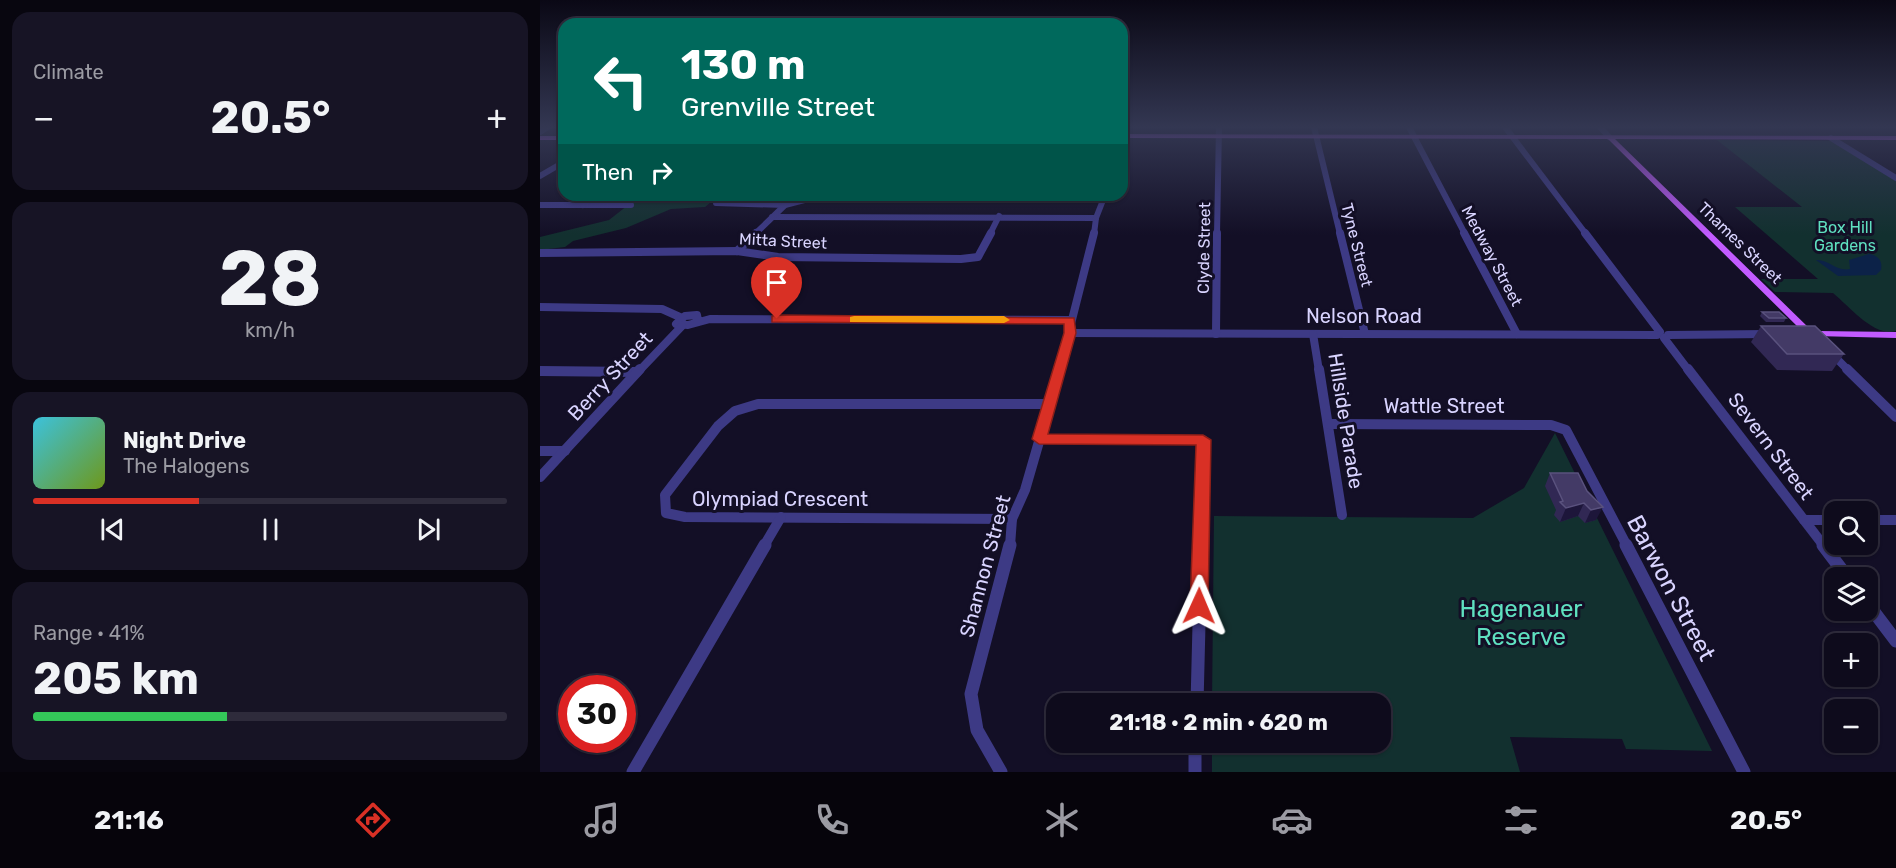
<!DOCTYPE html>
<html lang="en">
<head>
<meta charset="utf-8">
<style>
  :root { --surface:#0e0b1c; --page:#171425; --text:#f1f3f6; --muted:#9b9ba3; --line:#2e2b3b; --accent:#d93025 }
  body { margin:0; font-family:Rubik,sans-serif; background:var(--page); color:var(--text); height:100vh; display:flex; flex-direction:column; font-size:22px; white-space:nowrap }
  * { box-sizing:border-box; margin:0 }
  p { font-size:20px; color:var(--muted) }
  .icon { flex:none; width:33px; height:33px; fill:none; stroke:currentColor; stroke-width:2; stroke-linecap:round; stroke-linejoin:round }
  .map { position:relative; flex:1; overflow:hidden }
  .drawer { display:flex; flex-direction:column; gap:12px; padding:12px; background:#08060f; width:540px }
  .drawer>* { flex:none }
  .banner { position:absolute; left:18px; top:18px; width:570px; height:183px; border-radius:18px; box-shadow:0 2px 4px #0004,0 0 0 2px var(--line); background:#00695c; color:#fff; overflow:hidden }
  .tools { position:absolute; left:1284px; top:501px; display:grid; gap:12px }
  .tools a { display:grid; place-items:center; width:54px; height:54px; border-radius:12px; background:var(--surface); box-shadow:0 2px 4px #0004,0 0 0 2px var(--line); font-size:30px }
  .speed { position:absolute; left:18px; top:675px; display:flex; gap:12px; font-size:30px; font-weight:700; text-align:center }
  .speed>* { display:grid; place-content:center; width:78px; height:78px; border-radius:50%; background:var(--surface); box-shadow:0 2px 4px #0004,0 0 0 2px var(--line); line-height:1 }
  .speed .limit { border:9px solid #d22; background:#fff; color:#111 }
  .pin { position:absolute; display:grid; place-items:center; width:51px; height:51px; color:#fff; margin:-62px -26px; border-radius:50% 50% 50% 0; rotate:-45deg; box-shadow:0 0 6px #0007 }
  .pin .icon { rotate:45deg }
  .me { position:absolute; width:66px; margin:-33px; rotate:1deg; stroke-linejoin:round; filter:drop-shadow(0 0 4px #0008) }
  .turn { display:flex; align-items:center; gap:21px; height:126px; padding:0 24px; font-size:27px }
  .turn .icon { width:78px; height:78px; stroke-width:2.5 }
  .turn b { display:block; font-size:42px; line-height:51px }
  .then { display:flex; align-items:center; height:57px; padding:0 24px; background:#0003; gap:12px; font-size:22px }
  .big { font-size:45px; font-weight:700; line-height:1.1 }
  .drawer .tile { flex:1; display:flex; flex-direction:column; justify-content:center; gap:9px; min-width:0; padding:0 21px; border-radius:18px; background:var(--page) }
  .drawer .dial { align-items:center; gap:0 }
  .dial b { font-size:78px; line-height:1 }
  .song { display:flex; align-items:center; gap:18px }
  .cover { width:72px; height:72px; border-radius:9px; background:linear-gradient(135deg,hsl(190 70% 55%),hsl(80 70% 35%)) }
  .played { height:6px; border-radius:3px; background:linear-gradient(90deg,var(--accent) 35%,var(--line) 35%) }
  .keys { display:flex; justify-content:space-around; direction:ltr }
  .heat { display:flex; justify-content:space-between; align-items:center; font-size:33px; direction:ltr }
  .charge { height:9px; border-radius:4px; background:linear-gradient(90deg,#34c759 41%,var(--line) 0) }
  .trip { position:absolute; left:506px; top:693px; width:345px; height:60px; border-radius:18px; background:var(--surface); box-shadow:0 2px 4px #0004,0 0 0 2px var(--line); font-weight:700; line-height:60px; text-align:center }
  .tab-bar { display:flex; height:96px; justify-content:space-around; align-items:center; background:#06040b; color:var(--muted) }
  .tab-bar .icon { width:42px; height:42px }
  .tab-bar .selected { color:var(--accent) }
  .tab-bar b { font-size:27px; color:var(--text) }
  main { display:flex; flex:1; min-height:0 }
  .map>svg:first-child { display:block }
  .green { fill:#12302f }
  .water { fill:#0c2248 }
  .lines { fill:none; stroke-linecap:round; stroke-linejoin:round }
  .minor-far3 { stroke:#3d3a85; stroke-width:6 }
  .minor-far2 { stroke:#3d3a85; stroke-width:8 }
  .minor-far1 { stroke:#3d3a85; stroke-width:10 }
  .minor { stroke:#3d3a85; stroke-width:13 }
  .major { fill:#c25bff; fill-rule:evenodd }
  .wall { fill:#312854 }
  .shaded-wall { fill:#1d163a }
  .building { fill:#433a66; stroke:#5a527e; stroke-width:1.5 }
  .route { fill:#d93025; stroke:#8d1f18; stroke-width:1.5 }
  .slow { fill:#f59e0b }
  .labels { text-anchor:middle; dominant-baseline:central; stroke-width:6; stroke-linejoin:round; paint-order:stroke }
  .far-park-label { font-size:16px; fill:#5fe0c0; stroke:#130f26 }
  .far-street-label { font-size:16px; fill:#d9d4ff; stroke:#130f26 }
  .street-label { font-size:20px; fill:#d9d4ff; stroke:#130f26 }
  .near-street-label { font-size:24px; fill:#d9d4ff; stroke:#130f26 }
  .near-park-label { font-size:24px; fill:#5fe0c0; stroke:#130f26 }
</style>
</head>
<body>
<main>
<section class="drawer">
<div class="tile"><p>Climate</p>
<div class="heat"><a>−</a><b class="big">20.5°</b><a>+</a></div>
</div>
<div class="tile dial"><b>28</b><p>km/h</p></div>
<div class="tile">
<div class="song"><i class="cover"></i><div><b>Night Drive</b><p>The Halogens</p></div></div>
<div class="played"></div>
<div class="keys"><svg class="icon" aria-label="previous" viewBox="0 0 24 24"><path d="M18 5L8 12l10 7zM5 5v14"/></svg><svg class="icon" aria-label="pause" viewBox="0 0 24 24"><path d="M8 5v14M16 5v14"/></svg><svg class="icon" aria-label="next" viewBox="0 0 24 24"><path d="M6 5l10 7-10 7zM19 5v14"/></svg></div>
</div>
<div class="tile"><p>Range · 41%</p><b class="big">205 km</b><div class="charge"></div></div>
</section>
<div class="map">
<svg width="1356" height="772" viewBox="0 0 1356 772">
  <rect width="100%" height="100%" fill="#130f26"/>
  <!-- green -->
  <g class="green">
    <path d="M1177 140 1293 141 1356 180V331C1334 337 1311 308 1293 293L1235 292 1221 279H1278L1195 207H1262Z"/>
    <polygon points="101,195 216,195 209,202 171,202 165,207 131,209 86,228 33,241 25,247 0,250 0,237 69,220"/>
    <polygon points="1015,433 1172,751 1086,749 1082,739 970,737 980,772 672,772 672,743 840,742 840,704 672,703 674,516 933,518 984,488"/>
  </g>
  <!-- water -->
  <path class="water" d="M1329 254C1338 255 1343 261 1341 270L1336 275 1298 276 1276 260C1289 259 1296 272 1310 269L1309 260Z"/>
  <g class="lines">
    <!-- minor-far3 -->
    <g class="minor-far3">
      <polyline points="774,127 800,234"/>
      <polyline points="869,127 925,234"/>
      <polyline points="965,127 1046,234"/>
      <polyline points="1060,127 1069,137"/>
      <polyline points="0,132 8,127"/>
      <polyline points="583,136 585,127"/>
      <polyline points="1291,138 1356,178"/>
      <polyline points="0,176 24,162"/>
      <polyline points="176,203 245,205"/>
      <polyline points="0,205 91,205"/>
      <polyline points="43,205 57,195"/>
      <polyline points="232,217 556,218"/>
      <polyline points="215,234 245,205 284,195"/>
      <polyline points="450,234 459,216"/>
      <polyline points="554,234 556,218 565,195"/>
      <polyline points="677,234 679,127"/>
    </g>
    <!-- minor-far2 -->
    <g class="minor-far2">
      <polyline points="800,233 825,334"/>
      <polyline points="924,233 977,334"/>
      <polyline points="1045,233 1120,332"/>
      <polyline points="197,251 216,233"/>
      <polyline points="0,253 197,251 238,257 421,259 438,257 451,233"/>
      <polyline points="0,307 122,309 142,318"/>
      <polyline points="158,320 157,315 145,316 136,324 148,325 170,319 530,320"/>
      <polyline points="530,333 1117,335"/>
      <polyline points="676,334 677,233"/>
      <polyline points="773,334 779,371"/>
      <polyline points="1128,335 1228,334"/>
      <polyline points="1124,338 1149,371"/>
      <polyline points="1291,353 1309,371"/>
      <polyline points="99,371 142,326"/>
      <polyline points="519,371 554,233"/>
    </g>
    <!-- minor-far1 -->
    <g class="minor-far1">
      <polyline points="779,369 802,515"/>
      <polyline points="1148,369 1284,546"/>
      <polyline points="1307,369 1356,417"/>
      <polyline points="0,371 97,372"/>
      <polyline points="789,424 1011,425 1026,430 1087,546"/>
      <polyline points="499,439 663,440 661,546"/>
      <polyline points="0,451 25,451"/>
      <polyline points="0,477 100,369"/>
      <polyline points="472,519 145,517 126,513 125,495 178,426 195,411 218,404 509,404"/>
      <polyline points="1264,520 1294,520"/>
      <polyline points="1328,520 1356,520"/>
      <polyline points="224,546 241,517"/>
      <polyline points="470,546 472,519 485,490 520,369"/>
    </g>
    <!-- minor -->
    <g class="minor">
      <polyline points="1086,545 1204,772"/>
      <polyline points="1283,545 1308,578"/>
      <polyline points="1328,604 1356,641"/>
      <polyline points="657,704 661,545"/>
      <polyline points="655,742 655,772"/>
      <polyline points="93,772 225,545"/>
      <polyline points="461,772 437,730 431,694 470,545"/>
    </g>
    <!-- major -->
    <g class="major">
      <polygon points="582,134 1356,136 1356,140 1075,139 1270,329 1272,331 1270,333 1264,333 1068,139 582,138"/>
      <rect x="0" y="136" width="24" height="4"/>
      <polygon points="1278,331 1356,332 1356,338 1275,336 1273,334 1275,332"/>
    </g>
  </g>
  <!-- wall -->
  <g class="wall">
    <polygon points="1222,312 1246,318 1244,322 1226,322 1220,316"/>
    <polygon points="1221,326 1304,354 1292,371 1237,370 1211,342"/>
    <polygon points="1010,473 1038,473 1056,520 1045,523 1038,516 1020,522 1014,515 1016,510 1005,486"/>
  </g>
  <!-- shaded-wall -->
  <g class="shaded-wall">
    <polygon points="1044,503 1038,516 1020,522 1026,508"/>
    <polygon points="1063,507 1056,520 1045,523 1051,510"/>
  </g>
  <!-- building -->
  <g class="building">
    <polygon points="1222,312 1239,312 1246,318 1229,318"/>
    <polygon points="1221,326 1275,326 1304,354 1247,354"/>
    <polygon points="1010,473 1038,473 1047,491 1063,507 1051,510 1044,503 1026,508 1020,502 1023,501"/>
  </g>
  <!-- sky -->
  <linearGradient id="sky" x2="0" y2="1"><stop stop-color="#0a0815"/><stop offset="0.54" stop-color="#333752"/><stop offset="1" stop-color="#333752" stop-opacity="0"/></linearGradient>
  <rect width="1356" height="235" fill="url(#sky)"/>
  <!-- route -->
  <polygon class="route" points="237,315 534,318 536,333 508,434 663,435 671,440 668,606 666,612 659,614 653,612 650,606 656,445 499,444 492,439 524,333 524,324 232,322 232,316"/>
  <!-- slow -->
  <polygon class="slow" points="314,316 464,316 470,320 464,323 310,322 310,317"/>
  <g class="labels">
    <!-- far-park labels -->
    <g class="far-park-label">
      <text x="1305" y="227">Box Hill<tspan x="1305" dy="18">Gardens</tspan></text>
    </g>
    <!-- far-street labels -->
    <g class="far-street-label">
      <text transform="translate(243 241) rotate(3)">Mitta Street</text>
      <text transform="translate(1200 243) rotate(44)">Thames Street</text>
      <text transform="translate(817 245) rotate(76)">Tyne Street</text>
      <text transform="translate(664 248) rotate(-89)">Clyde Street</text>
      <text transform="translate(952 256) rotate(62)">Medway Street</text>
    </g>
    <!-- street labels -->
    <g class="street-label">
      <text x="824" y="316">Nelson Road</text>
      <text transform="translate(70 376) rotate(-47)">Berry Street</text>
      <text x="904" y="406">Wattle Street</text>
      <text transform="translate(806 421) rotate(81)">Hillside Parade</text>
      <text transform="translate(1231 446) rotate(53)">Severn Street</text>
      <text x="240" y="499">Olympiad Crescent</text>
      <text transform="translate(445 566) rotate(-75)">Shannon Street</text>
    </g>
    <!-- near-street labels -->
    <g class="near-street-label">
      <text transform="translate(1131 588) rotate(62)">Barwon Street</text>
    </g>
    <!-- near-park labels -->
    <g class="near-park-label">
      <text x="981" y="609">Hagenauer<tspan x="981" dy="28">Reserve</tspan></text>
    </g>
  </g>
</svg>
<div class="tools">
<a><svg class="icon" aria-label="search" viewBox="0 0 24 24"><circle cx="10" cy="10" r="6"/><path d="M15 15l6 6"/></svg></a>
<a><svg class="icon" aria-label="layers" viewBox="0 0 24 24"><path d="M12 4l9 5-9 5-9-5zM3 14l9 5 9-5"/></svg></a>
<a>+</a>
<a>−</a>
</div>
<div class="speed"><div class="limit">30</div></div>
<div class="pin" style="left:237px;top:319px;background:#d93025"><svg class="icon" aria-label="arrive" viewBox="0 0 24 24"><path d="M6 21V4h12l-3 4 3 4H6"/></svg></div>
<svg class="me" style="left:659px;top:606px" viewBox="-20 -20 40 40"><path d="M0-17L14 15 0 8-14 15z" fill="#d93025" stroke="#fff" stroke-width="4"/></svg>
<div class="trip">21:18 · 2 min · 620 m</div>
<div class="banner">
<div class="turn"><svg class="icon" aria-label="left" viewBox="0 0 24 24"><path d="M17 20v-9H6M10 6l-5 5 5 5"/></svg><div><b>130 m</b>Grenville Street</div></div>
<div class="then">Then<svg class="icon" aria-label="right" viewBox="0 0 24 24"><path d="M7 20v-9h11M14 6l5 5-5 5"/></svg></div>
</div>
</div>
</main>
<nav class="tab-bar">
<b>21:16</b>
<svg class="icon selected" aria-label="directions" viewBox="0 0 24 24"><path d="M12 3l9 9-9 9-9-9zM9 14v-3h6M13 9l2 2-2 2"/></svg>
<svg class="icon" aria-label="music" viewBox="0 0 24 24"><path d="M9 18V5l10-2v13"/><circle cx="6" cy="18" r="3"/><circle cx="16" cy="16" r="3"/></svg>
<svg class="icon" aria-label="phone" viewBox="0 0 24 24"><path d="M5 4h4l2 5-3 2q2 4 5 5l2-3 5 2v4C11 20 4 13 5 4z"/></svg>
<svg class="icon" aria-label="climate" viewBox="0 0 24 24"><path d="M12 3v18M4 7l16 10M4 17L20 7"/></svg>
<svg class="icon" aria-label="car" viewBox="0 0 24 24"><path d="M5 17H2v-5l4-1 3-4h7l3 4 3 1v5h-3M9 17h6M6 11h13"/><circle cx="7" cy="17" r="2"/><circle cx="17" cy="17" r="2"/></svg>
<svg class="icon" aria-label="filters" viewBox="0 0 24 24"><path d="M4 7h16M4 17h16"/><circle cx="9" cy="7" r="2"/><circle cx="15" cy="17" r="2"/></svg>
<b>20.5°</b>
</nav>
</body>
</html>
